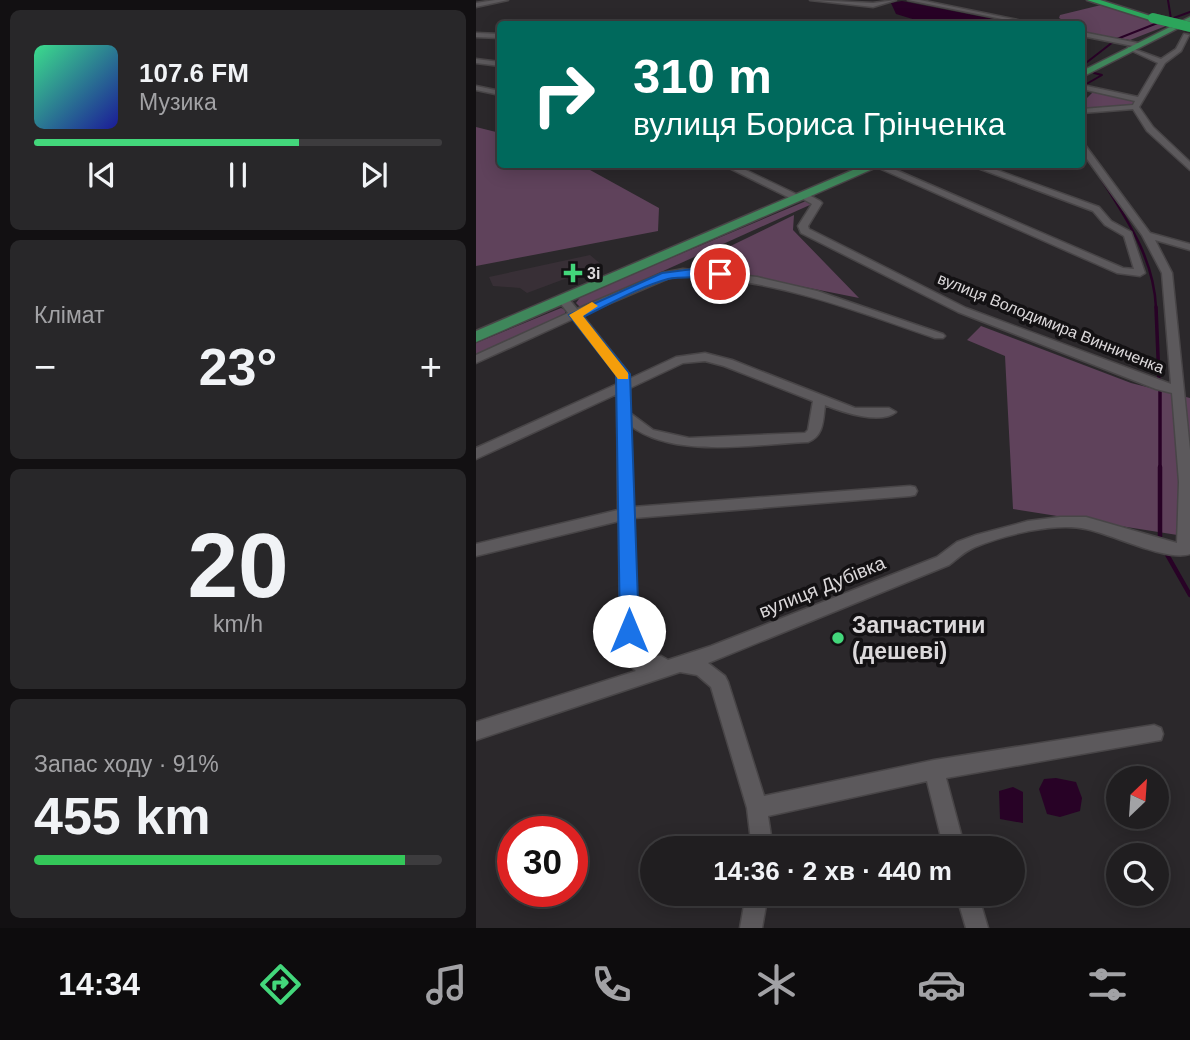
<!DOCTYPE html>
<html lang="uk">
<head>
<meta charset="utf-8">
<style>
  :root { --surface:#201e20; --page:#282729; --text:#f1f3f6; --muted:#a2a2a5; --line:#3d3c3e; --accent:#43d77b }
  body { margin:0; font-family:Arial,sans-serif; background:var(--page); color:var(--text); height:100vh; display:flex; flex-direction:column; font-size:26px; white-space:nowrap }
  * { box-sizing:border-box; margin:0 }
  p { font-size:23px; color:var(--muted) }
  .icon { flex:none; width:38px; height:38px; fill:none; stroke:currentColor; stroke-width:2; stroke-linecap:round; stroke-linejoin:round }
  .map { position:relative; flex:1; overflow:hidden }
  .details { display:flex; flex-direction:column; gap:10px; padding:10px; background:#121012; width:476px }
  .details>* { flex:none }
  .guide { position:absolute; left:21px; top:21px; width:588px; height:147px; border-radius:7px; box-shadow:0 4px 18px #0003,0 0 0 2px var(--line); background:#00695c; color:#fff; overflow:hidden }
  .needle { width:46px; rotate:25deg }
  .controls { position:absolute; left:630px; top:766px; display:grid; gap:14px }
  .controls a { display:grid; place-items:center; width:63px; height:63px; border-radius:50%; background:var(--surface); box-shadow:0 4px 18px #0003,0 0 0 2px var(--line); font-size:35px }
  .speed { position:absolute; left:21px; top:816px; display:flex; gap:14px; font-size:35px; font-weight:700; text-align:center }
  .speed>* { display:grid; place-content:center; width:91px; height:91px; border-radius:50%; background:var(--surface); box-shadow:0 4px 18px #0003,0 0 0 2px var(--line); line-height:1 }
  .speed .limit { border:10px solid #d22; background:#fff; color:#111 }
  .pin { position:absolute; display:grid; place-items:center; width:60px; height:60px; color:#fff; margin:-30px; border:4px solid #fff; border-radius:50%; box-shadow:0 2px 7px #0007 }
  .me { position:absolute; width:77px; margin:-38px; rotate:0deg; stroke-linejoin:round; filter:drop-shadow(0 0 5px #0008) }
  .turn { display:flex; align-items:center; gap:24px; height:147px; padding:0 21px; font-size:32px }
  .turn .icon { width:91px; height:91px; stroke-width:2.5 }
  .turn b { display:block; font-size:49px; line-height:60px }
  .big { font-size:52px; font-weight:700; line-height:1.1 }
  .details .card { flex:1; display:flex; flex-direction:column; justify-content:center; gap:10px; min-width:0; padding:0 24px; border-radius:10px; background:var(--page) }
  .details .dial { align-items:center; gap:0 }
  .dial b { font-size:91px; line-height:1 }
  .song { display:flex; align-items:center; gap:21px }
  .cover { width:84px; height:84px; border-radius:10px; background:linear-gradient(135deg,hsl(150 70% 55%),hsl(240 70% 35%)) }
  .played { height:7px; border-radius:4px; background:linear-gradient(90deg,var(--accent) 65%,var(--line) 65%) }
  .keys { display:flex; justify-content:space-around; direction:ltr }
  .heat { display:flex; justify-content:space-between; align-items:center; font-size:38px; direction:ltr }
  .charge { height:10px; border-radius:5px; background:linear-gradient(90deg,#34c759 91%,var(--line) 0) }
  .trip { position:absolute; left:164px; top:836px; width:385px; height:70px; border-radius:35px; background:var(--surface); box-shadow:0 4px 18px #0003,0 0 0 2px var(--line); font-weight:700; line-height:70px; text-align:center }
  .dock { display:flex; height:112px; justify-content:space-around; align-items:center; background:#0d0c0d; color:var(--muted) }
  .dock .icon { width:49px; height:49px }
  .dock .on { color:var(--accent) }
  .dock b { font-size:32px; color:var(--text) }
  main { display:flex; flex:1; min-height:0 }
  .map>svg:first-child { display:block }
  .built { fill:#382f36 }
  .green { fill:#5f425b }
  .water { fill:#280226 }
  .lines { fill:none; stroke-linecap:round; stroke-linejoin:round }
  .stream-far3 { stroke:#280226; stroke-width:2 }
  .stream-far2 { stroke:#280226; stroke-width:2.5 }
  .stream-far1 { stroke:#280226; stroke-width:3.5 }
  .stream { stroke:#280226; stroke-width:4.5 }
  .minor-casing { stroke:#484547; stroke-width:3 }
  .major-casing { stroke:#484547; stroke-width:3 }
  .highway-casing { stroke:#484547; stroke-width:3 }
  .minor { fill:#5c595c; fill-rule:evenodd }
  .major { fill:#3f875b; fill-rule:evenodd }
  .highway { fill:#2ca55b; fill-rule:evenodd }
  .highway-bridge-casing { stroke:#484547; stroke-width:10; stroke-linecap:butt }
  .highway-bridge { stroke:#2ca55b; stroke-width:10 }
  .route { fill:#1a73e8; stroke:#114b97; stroke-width:2 }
  .slow { fill:#f59e0b }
  .poi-dot { fill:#43d77b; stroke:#131113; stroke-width:2.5 }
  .labels { text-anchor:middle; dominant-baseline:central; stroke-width:7; stroke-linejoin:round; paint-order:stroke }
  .far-poi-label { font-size:16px; font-weight:bold; fill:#dbd8da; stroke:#131113; text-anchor:start }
  .far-street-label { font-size:16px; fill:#dbd8da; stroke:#131113 }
  .street-label { font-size:19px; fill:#dbd8da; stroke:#131113 }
  .near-poi-label { font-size:23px; font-weight:bold; fill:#dbd8da; stroke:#131113; text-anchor:start }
</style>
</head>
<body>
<main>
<section class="details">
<div class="card">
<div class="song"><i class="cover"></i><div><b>107.6 FM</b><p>Музика</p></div></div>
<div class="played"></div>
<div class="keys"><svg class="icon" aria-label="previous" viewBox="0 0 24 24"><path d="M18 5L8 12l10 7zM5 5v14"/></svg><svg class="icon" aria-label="pause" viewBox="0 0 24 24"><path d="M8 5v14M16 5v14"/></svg><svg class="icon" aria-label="next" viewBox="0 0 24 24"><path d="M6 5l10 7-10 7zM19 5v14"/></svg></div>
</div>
<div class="card"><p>Клімат</p>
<div class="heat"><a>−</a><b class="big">23°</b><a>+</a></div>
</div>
<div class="card dial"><b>20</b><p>km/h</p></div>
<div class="card"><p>Запас ходу · 91%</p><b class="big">455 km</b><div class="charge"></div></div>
</section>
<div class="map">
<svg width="714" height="928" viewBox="0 0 714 928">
  <rect width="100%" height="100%" fill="#2b282b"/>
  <!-- built -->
  <polygon class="built" points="114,255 126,265 51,293 44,288 17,286 13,277"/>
  <!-- green -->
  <g class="green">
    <polygon points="625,5 695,24 654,40 606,32 606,24 594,24 583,18 584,15"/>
    <polygon points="618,91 660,101 658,106 653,107 606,111 606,103"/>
    <polygon points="0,127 24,133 24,164 105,165 183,208 182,231 0,266"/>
    <polygon points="330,201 336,204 105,308 100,303 105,296"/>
    <polygon points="318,215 317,230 383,298 228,267 232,257"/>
    <polygon points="85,308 90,310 88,317 0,355 0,343"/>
    <polygon points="505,326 655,383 714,398 714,537 537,509 529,356 491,340"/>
  </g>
  <!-- water -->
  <g class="water">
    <polygon points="426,1 542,24 453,24 420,14 415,3"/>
    <polygon points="580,778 600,782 606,798 604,811 584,817 571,814 563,789 568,779"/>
    <polygon points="537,787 547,792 547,823 524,819 523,791"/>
  </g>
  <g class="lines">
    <!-- stream-far3 -->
    <g class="stream-far3">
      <polyline points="692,0 695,19"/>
      <polyline points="695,19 714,12"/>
      <polyline points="641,39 684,22"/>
      <polyline points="606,66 637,42"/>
      <polyline points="607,86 626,75 618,73"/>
      <polyline points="622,173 627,181"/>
    </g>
    <!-- stream-far2 -->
    <path class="stream-far2" d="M626 180C652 221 678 259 680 308"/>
    <!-- stream-far1 -->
    <g class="stream-far1">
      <polyline points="680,307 683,381"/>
      <polyline points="684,390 684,469"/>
    </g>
    <!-- stream -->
    <g class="stream">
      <polyline points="684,467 684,542"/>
      <polyline points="689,551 714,595"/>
    </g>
    <defs>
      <g id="minor">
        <polygon points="19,0 32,0 0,7 0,3"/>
        <polygon points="334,0 397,3 420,0 397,7"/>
        <polygon points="432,0 444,0 561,24 551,24"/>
        <polygon points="606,32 662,43 665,45 662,47 606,36"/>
        <polygon points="0,33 24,34 24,38 0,37"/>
        <polygon points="708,34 713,35 705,51 689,63 663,107 677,127 714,162 714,170 671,131 657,109 606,113 606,109 657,105 659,101 606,89 606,85 662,97 682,63 652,49 652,47 685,59 700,49"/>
        <polygon points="0,59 24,62 24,66 0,63"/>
        <polygon points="0,86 24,91 24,95 0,90"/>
        <path d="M606 145H609L674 233 714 244V250L679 240 696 273 714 450V554C691 562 636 534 610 529 579 522 528 535 499 547 489 551 481 559 473 565L232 663 249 676 252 682 288 796 458 760 678 725 685 728 687 734 685 740 470 778 489 849H468L451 781 292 816 297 849H276L271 808 235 687 221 675 204 672 0 740V722L160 671 147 659 144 654 143 521 0 556V544L142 510 141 394 0 459V448L141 384V374L97 319 0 363V355L92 313 82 300 84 298H92L101 309 186 273 207 269 281 277 341 291 467 334 469 336 467 338H459C389 314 320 287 246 279 228 277 211 274 193 278L106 315 151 371 153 379 200 357 229 353 256 360 379 408H413L420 412C404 425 366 412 349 405 347 420 348 436 332 442 279 444 199 459 155 426L157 507 434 486 439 487 441 491 439 495 434 496 158 518 162 651 167 656H185L192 660 235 646 461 557 481 542 500 535 552 521 584 517H610L701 543 703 482 696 393 680 389 482 312 325 233 322 226 336 204 327 199 320 201 245 164H257L324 196 331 194 344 201 346 203 332 226 333 229 490 308 695 384 686 273 666 235 606 152ZM229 361 248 366 337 401 332 430 329 433 213 438 177 430 154 413V388L207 363Z"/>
        <polygon points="406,164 647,268 658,269 648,236 629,225 617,211 491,164 504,164 623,207 635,221 655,232 669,273 664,276 641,273 396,165"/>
        <polygon points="270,894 292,894 286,928 264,928"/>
        <polygon points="480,894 502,894 512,928 490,928"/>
      </g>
      <g id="major">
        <polygon points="714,17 714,22 606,77 606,71"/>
        <polygon points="391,164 408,164 0,342 0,331"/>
      </g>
      <polygon id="highway" points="611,0 624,0 681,18 674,20"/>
    </defs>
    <!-- minor casing -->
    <use href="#minor" class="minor-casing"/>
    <!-- major casing -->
    <use href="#major" class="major-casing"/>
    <!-- highway casing -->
    <use href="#highway" class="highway-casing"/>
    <!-- minor -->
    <use href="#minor" class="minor"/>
    <!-- major -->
    <use href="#major" class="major"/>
    <!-- highway -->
    <use href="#highway" class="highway"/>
    <defs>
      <polyline id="highway-bridge" points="677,18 714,27"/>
    </defs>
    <!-- highway-bridge casing -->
    <use href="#highway-bridge" class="highway-bridge-casing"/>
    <!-- highway-bridge -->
    <use href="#highway-bridge" class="highway-bridge"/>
  </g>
  <!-- route -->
  <path class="route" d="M225 268 250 274C242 280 206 275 192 279 163 287 134 304 107 317L154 374 163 631 160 636H146L144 631 140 375 93 315 186 273Z"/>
  <!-- slow -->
  <polygon class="slow" points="116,302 122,306 107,316 152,373 152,379 142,379 93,315"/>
  <!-- markers -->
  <g class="poi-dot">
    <path d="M93.5 262.5h7v7h7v7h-7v7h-7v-7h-7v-7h7z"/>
    <circle cx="362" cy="638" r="7"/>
  </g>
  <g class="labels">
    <!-- far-poi labels -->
    <g class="far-poi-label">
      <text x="111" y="273">3і</text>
    </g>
    <!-- far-street labels -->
    <g class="far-street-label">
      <text transform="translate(575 323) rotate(22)">вулиця Володимира Винниченка</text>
    </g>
    <!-- street labels -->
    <g class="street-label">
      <text transform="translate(346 587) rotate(-22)">вулиця Дубівка</text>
    </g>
    <!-- near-poi labels -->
    <g class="near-poi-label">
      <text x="376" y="625">Запчастини<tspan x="376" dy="26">(дешеві)</tspan></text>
    </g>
  </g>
</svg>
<div class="controls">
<a><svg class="needle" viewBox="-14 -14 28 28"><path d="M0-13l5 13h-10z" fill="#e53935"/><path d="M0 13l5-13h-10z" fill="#a2a2a5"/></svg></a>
<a><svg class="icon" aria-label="search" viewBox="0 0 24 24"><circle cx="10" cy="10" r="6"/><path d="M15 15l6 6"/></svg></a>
</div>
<div class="speed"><div class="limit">30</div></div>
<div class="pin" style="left:244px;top:274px;background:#d93025"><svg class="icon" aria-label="arrive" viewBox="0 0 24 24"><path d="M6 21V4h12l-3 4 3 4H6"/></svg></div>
<svg class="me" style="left:153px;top:631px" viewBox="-20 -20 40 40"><circle r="19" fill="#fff"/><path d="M0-13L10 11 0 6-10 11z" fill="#1a73e8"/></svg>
<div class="trip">14:36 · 2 хв · 440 m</div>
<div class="guide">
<div class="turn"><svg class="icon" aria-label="right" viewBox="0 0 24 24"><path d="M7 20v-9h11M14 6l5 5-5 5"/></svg><div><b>310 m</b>вулиця Бориса Грінченка</div></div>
</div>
</div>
</main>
<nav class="dock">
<b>14:34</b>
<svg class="icon on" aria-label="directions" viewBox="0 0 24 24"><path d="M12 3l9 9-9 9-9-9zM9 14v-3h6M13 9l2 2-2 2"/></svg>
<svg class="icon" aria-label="music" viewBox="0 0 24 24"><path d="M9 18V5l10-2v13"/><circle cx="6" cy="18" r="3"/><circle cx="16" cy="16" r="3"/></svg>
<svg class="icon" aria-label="phone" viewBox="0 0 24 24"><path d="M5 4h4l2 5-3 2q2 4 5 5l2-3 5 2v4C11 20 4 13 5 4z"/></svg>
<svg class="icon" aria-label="climate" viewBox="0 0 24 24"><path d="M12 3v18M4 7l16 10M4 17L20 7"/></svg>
<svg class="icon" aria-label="car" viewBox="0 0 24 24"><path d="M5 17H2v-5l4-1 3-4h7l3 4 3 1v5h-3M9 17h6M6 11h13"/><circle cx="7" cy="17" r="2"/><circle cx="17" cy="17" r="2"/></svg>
<svg class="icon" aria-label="filters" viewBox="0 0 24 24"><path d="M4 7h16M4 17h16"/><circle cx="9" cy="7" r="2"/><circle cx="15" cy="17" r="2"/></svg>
</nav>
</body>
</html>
